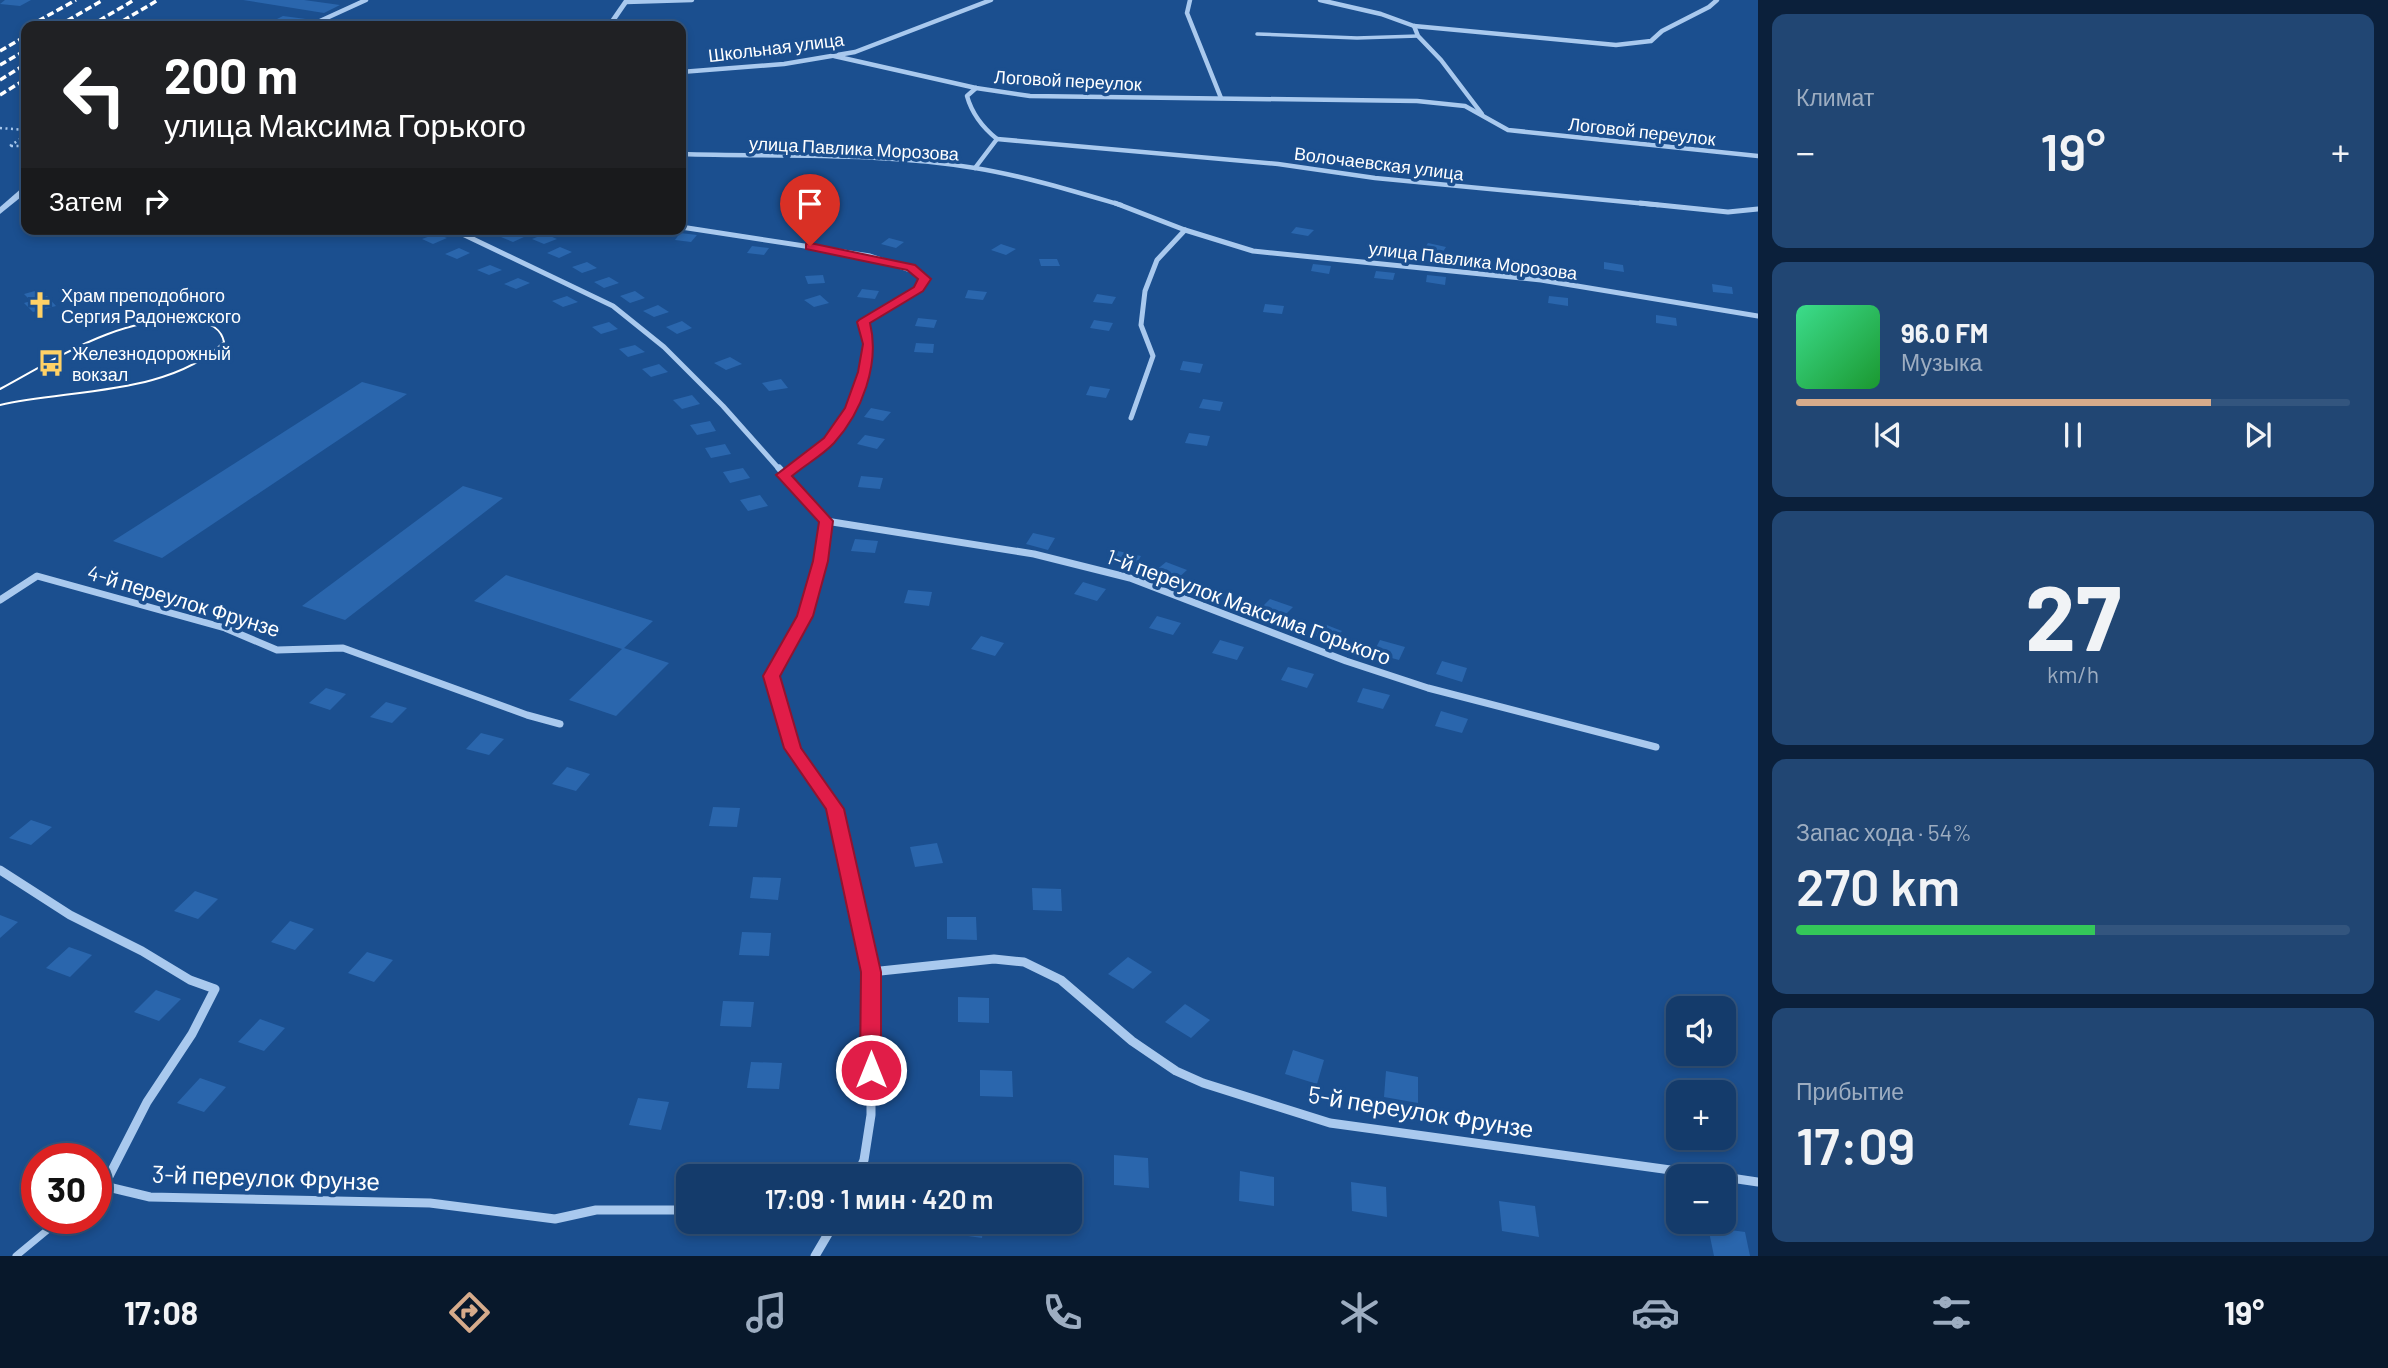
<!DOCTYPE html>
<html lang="ru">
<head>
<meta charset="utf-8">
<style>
  :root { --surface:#143b6b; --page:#214673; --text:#f1f3f6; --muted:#9dadc1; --line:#33557e; --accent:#d6ab8b }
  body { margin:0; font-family:Barlow,sans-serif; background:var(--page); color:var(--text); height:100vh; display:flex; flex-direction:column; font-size:26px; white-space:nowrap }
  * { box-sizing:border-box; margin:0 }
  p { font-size:23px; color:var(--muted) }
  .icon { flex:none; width:38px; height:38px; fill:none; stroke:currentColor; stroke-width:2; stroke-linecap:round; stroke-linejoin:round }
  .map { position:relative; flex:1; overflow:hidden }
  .side { display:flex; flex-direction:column; gap:14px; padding:14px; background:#0b203b; width:630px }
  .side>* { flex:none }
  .guide { position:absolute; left:21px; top:21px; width:665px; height:214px; border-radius:14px; box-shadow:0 4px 10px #0003,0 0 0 2px var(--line); background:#202124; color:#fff; overflow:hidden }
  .fabs { position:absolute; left:1666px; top:996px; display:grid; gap:14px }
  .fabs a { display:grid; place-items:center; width:70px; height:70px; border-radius:14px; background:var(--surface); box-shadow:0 4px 10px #0003,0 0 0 2px var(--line); font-size:35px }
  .speed { position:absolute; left:21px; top:1143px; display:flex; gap:14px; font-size:35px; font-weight:700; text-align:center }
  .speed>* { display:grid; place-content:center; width:91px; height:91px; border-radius:50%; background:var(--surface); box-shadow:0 4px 10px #0003,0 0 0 2px var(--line); line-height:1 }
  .speed .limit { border:10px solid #d22; background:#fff; color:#111 }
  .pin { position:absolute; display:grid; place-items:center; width:60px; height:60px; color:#fff; margin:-72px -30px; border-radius:50% 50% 50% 0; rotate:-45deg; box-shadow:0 0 7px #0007 }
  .pin .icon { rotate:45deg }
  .me { position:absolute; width:77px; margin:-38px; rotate:0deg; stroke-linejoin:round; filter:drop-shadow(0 0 5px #0008) }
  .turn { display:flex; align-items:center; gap:24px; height:147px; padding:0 28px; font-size:32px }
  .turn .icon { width:91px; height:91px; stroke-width:2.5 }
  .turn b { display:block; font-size:49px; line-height:60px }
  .then { display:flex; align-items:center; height:66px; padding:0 28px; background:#0003; gap:14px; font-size:26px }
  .big { font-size:52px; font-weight:600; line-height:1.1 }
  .side .widget { flex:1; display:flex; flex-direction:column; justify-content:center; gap:10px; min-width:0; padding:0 24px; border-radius:14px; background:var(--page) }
  .side .dial { align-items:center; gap:0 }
  .dial b { font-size:91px; line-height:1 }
  .song { display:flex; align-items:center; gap:21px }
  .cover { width:84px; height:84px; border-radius:10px; background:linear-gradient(135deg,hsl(150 70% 55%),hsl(130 70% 35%)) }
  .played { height:7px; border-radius:4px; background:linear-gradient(90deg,var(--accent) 75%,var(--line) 75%) }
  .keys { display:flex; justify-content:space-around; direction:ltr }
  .heat { display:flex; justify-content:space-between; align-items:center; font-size:38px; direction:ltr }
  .charge { height:10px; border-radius:5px; background:linear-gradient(90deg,#34c759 54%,var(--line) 0) }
  .trip { position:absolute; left:676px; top:1164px; width:406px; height:70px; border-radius:14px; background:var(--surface); box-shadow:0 4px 10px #0003,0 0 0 2px var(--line); font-weight:600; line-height:70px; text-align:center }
  .dock { display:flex; height:112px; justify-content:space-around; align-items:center; background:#08182b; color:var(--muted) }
  .dock .icon { width:49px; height:49px }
  .dock .selected { color:var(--accent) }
  .dock b { font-size:32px; color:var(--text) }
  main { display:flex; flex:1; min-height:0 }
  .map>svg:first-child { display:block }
  .building { fill:#2a66ad }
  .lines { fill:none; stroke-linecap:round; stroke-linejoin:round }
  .path { stroke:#a9c9ee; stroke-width:2.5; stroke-dasharray:2 3.5; stroke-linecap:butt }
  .service-far1 { stroke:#a9c9ee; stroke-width:3.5 }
  .service { stroke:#a9c9ee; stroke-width:7 }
  .minor-far3 { stroke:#a9c9ee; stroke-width:4.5 }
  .minor-far2 { stroke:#a9c9ee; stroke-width:5 }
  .minor-far1 { stroke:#a9c9ee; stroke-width:7 }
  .minor { stroke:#a9c9ee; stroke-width:9 }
  .tertiary { fill:#a9c9ee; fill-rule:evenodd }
  .tram { stroke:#fff; stroke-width:2 }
  .rail { stroke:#fff; stroke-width:3.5; stroke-dasharray:7 3.5; stroke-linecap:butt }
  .route { fill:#e11d48; stroke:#92132f; stroke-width:2 }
  .labels { text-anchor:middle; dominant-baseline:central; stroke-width:7; stroke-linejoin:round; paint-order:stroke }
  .far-street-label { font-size:18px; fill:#fff; stroke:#1b4f8f }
  .far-poi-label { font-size:18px; fill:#fff; stroke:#1b4f8f; text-anchor:start }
  .street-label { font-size:21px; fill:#fff; stroke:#1b4f8f }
  .near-street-label { font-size:24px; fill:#fff; stroke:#1b4f8f }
</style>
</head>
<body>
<main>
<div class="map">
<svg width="1758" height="1256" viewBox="0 0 1758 1256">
  <rect width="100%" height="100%" fill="#1b4f8f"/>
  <!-- building -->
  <g class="building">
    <polygon points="5,0 31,0 20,6 0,4"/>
    <polygon points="243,0 304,0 340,5 324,13"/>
    <polygon points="283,16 306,19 292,26 263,26"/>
    <polygon points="1296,227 1314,230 1308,236 1291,233"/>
    <polygon points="514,231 526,236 513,242 501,237"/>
    <polygon points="680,233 697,235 691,242 675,240"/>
    <polygon points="436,234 447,238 433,244 422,239"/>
    <polygon points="545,234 557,239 544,244 532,239"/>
    <polygon points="889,238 904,242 896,248 881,244"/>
    <polygon points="1428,243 1446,247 1442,253 1424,249"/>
    <polygon points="1001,244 1016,249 1006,255 991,250"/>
    <polygon points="752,246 769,248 764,255 747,253"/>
    <polygon points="560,247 572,252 559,258 547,253"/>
    <polygon points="459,248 470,253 457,259 445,254"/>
    <polygon points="1039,259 1057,259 1060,266 1041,266"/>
    <polygon points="587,262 597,268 582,273 572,267"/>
    <polygon points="1604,262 1623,265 1624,272 1604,269"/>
    <polygon points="1313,264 1331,266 1329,274 1311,271"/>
    <polygon points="490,265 502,270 489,275 477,270"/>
    <polygon points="1376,271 1395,273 1393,280 1374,278"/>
    <polygon points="823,275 825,283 808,284 805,276"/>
    <polygon points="1427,275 1446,277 1445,285 1426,282"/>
    <polygon points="609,277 619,283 604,288 594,282"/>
    <polygon points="518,278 530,283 516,289 504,284"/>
    <polygon points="1712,284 1732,287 1733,294 1713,292"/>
    <polygon points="862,289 879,291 875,299 857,297"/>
    <polygon points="968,290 987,292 983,300 965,298"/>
    <polygon points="35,291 41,298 47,296 56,306 33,312 24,303 31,301 24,294"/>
    <polygon points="635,291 645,298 630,303 620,296"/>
    <polygon points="1097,294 1116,297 1112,304 1093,302"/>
    <polygon points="820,295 829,303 814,307 804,300"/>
    <polygon points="567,296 578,302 563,307 552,301"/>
    <polygon points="1549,296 1568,298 1568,306 1548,303"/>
    <polygon points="1265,304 1284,306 1282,314 1263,312"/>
    <polygon points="658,305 669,312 654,317 643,311"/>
    <polygon points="1656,315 1676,318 1677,326 1656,323"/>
    <polygon points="918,318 937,320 934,328 915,326"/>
    <polygon points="1094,320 1113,323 1109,331 1090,328"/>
    <polygon points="682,321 692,328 677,334 666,327"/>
    <polygon points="609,322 618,329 601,334 592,327"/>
    <polygon points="916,343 934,344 933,353 914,352"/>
    <polygon points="635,345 645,352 628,357 619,349"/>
    <polygon points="730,357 742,364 726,370 714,363"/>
    <polygon points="1183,361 1203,364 1200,373 1180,370"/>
    <polygon points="659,364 668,372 651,377 642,369"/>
    <polygon points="781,379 788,388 769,391 762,383"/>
    <polygon points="362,382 407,394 162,558 113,541"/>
    <polygon points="1090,386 1110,389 1106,398 1086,395"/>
    <polygon points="692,395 700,404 682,409 673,400"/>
    <polygon points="1203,399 1223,402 1220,411 1199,408"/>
    <polygon points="871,408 891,412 883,421 864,417"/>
    <polygon points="710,421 716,431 697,435 690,425"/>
    <polygon points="1189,433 1210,436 1207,446 1185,443"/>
    <polygon points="865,435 885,439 877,449 857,444"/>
    <polygon points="725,444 731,454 711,458 705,448"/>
    <polygon points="743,468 750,478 730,483 723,472"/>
    <polygon points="861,476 883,478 880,489 858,487"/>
    <polygon points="463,486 503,498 345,620 302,606"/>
    <polygon points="760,495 768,506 748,511 740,500"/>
    <polygon points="1033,533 1055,538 1048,550 1026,544"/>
    <polygon points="855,539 878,541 875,553 851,551"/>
    <polygon points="1118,551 1141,556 1134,568 1112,562"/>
    <polygon points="1166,562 1187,570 1176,580 1154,572"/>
    <polygon points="506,575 653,621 624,648 669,663 616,716 569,700 622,649 474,601"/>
    <polygon points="1083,582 1106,589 1097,601 1074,594"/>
    <polygon points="908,590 932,592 929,606 904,603"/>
    <polygon points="1270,599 1293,607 1282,618 1260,609"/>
    <polygon points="1157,616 1181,623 1173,635 1149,628"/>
    <polygon points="1319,622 1342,631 1331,642 1308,633"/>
    <polygon points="981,636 1004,643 995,656 971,649"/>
    <polygon points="1220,640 1244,647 1237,660 1212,653"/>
    <polygon points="1380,640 1405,647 1399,660 1373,653"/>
    <polygon points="1442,661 1467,668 1462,682 1436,674"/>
    <polygon points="1288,667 1314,674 1307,688 1281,680"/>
    <polygon points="326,688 346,694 330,710 309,703"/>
    <polygon points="1363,688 1390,695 1383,709 1357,702"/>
    <polygon points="386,702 407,708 392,723 370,717"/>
    <polygon points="1441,711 1468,719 1462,733 1435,726"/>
    <polygon points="481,733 504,739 489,755 466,749"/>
    <polygon points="567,767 590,774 576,791 552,784"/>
    <polygon points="713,807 740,808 737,827 709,826"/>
    <polygon points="31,820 52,827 31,845 9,838"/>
    <polygon points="937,843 943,863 915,867 910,847"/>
    <polygon points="753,877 781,878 778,900 750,898"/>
    <polygon points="1032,888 1061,889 1062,911 1033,910"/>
    <polygon points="195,891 218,899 198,919 174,911"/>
    <polygon points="0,915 18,922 0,938"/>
    <polygon points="947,917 976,917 977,940 947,939"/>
    <polygon points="290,921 314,929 295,950 271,942"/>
    <polygon points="742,932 771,933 769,956 739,955"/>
    <polygon points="69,947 92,955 70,977 46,968"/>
    <polygon points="367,952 393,960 374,982 348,973"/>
    <polygon points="1128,957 1152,972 1133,989 1108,974"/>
    <polygon points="156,990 181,999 159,1021 134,1012"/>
    <polygon points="958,997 989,998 989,1023 958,1022"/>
    <polygon points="723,1001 754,1002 751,1027 720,1026"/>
    <polygon points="1185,1004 1210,1020 1191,1038 1165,1022"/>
    <polygon points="260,1019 285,1028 264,1051 238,1042"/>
    <polygon points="1293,1050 1324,1060 1317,1084 1285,1074"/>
    <polygon points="751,1062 782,1063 779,1089 747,1088"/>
    <polygon points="980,1070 1012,1071 1013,1097 980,1096"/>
    <polygon points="1386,1071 1418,1077 1418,1103 1384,1097"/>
    <polygon points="200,1078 226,1087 204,1112 177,1103"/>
    <polygon points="638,1098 669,1102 661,1130 629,1125"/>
    <polygon points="1669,1105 1678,1107 1678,1134 1670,1132"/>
    <polygon points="1114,1155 1148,1158 1149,1188 1114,1185"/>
    <polygon points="1240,1171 1274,1177 1274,1206 1239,1201"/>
    <polygon points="1351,1182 1386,1187 1387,1217 1352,1211"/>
    <polygon points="1499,1201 1535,1206 1539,1237 1502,1231"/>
    <polygon points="949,1222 984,1222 982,1238 947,1233"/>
    <polygon points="1708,1227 1745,1232 1750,1256 1714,1256"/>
  </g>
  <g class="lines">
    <!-- path -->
    <g class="path">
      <polyline points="0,128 26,130"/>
      <polyline points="10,146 26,135"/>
      <polyline points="11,146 26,146"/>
    </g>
    <!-- service-far1 -->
    <polyline class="service-far1" points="1257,34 1357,38 1418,36"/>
    <!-- service -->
    <polyline class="service" points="16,1256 62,1218"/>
    <!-- minor-far3 -->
    <g class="minor-far3">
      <polyline points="1190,0 1187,13 1221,98"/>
      <polyline points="1320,0 1381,14 1414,26 1616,45 1651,41 1662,31 1709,7 1717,0"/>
      <polyline points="626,2 692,0"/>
      <polyline points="309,26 366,0"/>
      <polyline points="1414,26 1418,36 1441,60 1482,114"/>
      <polyline points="834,56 976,88 1030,96 1417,101 1465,106 1508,130 1758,156"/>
      <polyline points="681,72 784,64 855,52 991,0"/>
      <polyline points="997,139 1278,164 1375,178 1658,205"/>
      <path d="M681 154C778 157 879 152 975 168 1024 176 1073 191 1121 205"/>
      <path d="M975 168 997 139C982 127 972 114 967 96L976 88"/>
    </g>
    <!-- minor-far2 -->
    <g class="minor-far2">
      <polyline points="1115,203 1185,230 1253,251 1541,280 1758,316"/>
      <polyline points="1640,203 1728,212 1758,209"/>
      <polyline points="681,227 870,256 910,270 925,279 919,289 864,322 869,344 864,372 852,408 829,441 790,470"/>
      <polyline points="452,229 613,306 664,347 723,406 780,470"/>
      <polyline points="1131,418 1153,356 1141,325 1145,291 1157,260 1185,230"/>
    </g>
    <!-- minor-far1 -->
    <g class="minor-far1">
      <polyline points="779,468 826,521"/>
      <polyline points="783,475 792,468"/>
      <polyline points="826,521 1034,554 1130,578 1346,661 1428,688 1656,747"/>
      <polyline points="826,521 820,561 805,616 772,676 792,748 836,813"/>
      <polyline points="0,600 37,576 225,628 277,650 343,648 527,715 560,724"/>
    </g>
    <!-- minor -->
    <g class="minor">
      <polyline points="835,811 871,972 871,1115 864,1160 857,1176"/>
      <polyline points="0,870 70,915 142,951 190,980 215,989 192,1034 147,1102 104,1186 150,1197 430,1203 555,1219 596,1210 688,1210"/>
      <polyline points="871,972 994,959 1024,962 1061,980 1132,1041 1176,1071 1203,1083 1330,1123 1714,1176"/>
      <polyline points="1724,1177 1758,1182"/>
      <polyline points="815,1256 835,1222"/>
    </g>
    <!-- tertiary -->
    <g class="tertiary">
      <polygon points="624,0 630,0 612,26 606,26"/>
      <polygon points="23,187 26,187 26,193 0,214 0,207"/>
    </g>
    <!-- tram -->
    <path class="tram" d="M0 389C61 356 124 313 196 321 210 323 221 328 224 342 171 395 70 389 0 405"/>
    <!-- rail -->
    <g class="rail">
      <polyline points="29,26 76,0"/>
      <polyline points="58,26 103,0"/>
      <polyline points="90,26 134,0"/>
      <polyline points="114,26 158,0"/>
      <polyline points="0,51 26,36"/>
      <polyline points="0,65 26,50"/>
      <polyline points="0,80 26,64"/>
      <polyline points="0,95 26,79"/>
    </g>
  </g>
  <!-- route -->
  <path class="route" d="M810 243 915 265 931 279 923 291 870 323C880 364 862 412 834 443 823 455 805 465 792 476L833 521 828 561 813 616 780 676 801 748 844 809 881 972V1070L878 1076 871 1079 863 1076 860 1070 861 972 826 809 784 748 763 676 797 616 813 561 819 522 776 475 824 438 845 408 858 372 863 344 857 322 859 320 914 287 918 279 907 270 806 249V244Z"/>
  <!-- icons -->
  <defs>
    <symbol id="church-bare" viewBox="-9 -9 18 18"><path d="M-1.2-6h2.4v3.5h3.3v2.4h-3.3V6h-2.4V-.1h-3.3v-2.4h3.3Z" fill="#ffd166" stroke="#1b4f8f" stroke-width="2.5" paint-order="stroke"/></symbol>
    <symbol id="bus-bare" viewBox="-9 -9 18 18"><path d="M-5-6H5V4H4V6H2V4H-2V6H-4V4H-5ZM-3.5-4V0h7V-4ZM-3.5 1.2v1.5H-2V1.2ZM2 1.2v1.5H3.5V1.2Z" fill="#ffd166" stroke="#1b4f8f" stroke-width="2.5" paint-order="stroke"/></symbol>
  </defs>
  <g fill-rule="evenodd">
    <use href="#church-bare" x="21" y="286" width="38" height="38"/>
    <use href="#bus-bare" x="32" y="344" width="38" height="38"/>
  </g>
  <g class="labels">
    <!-- far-street labels -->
    <g class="far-street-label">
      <text transform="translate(776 47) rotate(-7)">Школьная улица</text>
      <text transform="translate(1068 80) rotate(3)">Логовой переулок</text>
      <text transform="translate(1642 131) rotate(6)">Логовой переулок</text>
      <text transform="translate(854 148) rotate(3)">улица Павлика Морозова</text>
      <text transform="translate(1379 163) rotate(7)">Волочаевская улица</text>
      <text transform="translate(1473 260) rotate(7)">улица Павлика Морозова</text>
    </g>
    <!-- far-poi labels -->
    <g class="far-poi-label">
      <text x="61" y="295">Храм преподобного<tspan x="61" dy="21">Сергия Радонежского</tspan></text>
      <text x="72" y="353">Железнодорожный<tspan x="72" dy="21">вокзал</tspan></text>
    </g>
    <!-- street labels -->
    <g class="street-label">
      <text transform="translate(184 600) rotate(17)">4-й переулок Фрунзе</text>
      <text transform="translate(1249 606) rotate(20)">1-й переулок Максима Горького</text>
    </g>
    <!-- near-street labels -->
    <g class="near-street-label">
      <text transform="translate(1421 1111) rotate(9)">5-й переулок Фрунзе</text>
      <text transform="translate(266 1177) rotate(2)">3-й переулок Фрунзе</text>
    </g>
  </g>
</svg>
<div class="fabs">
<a><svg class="icon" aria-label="sound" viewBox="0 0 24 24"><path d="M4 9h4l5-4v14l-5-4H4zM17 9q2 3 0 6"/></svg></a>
<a>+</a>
<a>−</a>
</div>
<div class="speed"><div class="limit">30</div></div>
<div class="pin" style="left:810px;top:246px;background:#d93025"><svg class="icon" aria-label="arrive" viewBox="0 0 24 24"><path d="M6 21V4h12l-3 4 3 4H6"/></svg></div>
<svg class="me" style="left:871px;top:1070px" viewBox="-20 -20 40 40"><circle r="17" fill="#e11d48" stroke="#fff" stroke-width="3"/><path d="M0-11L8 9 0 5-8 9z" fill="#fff"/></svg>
<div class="trip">17:09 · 1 мин · 420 m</div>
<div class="guide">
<div class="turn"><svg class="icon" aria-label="left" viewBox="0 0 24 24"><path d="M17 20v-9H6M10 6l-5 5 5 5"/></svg><div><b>200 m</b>улица Максима Горького</div></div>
<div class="then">Затем<svg class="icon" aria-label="right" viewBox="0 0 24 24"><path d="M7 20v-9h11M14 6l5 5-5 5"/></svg></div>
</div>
</div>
<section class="side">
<div class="widget"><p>Климат</p>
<div class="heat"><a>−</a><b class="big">19°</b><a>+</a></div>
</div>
<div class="widget">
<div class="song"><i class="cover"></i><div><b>96.0 FM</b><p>Музыка</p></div></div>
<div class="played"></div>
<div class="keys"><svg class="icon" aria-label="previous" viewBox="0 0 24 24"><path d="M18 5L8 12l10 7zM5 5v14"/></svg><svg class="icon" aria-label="pause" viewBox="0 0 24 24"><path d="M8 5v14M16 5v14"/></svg><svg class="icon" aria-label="next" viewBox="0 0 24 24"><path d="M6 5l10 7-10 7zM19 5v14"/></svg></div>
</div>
<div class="widget dial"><b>27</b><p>km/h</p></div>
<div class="widget"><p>Запас хода · 54%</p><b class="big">270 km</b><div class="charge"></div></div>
<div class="widget"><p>Прибытие</p><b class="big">17:09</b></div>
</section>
</main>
<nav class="dock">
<b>17:08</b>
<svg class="icon selected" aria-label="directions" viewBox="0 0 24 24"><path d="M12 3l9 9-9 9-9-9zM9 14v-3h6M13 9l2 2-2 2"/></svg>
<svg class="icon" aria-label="music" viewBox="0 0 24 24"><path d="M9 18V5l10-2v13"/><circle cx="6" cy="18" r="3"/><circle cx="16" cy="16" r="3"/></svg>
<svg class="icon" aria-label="phone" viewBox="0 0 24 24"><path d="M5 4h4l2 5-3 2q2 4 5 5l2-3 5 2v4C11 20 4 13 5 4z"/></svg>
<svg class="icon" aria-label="climate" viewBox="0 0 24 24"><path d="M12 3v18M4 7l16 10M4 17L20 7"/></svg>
<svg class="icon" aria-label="car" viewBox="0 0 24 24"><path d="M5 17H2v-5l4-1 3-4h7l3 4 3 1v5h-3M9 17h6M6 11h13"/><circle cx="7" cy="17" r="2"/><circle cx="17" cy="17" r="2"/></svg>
<svg class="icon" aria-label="filters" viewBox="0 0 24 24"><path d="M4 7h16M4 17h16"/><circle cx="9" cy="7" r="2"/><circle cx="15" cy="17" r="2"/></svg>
<b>19°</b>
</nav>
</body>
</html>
